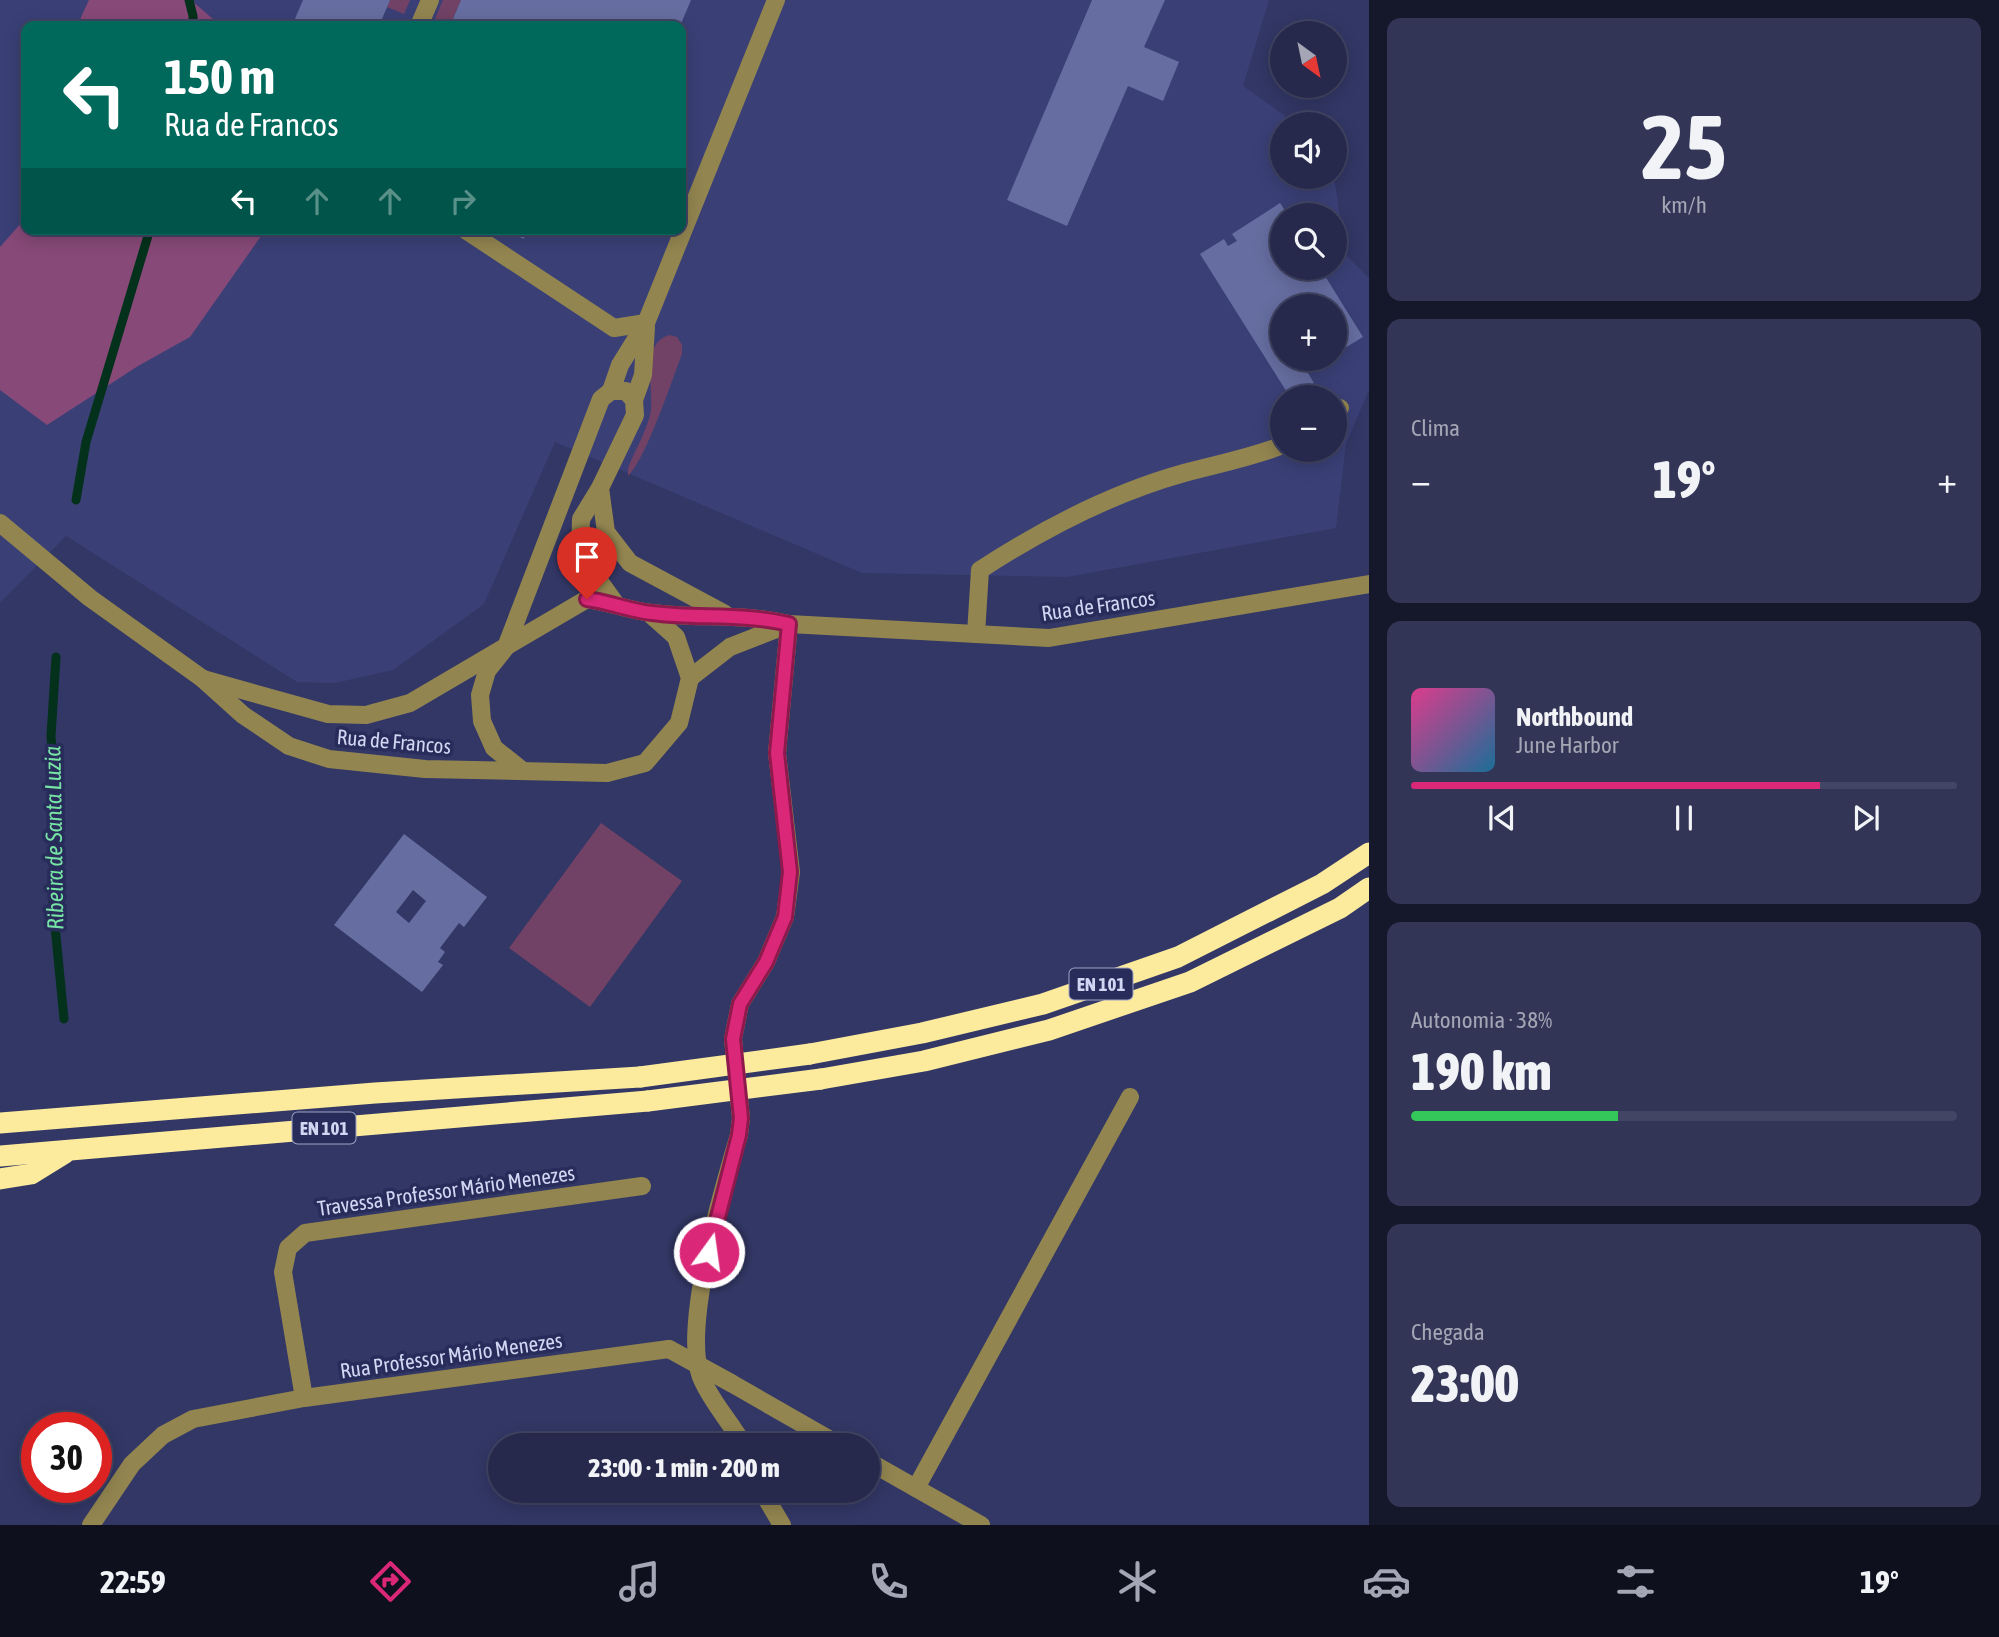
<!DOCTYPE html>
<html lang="pt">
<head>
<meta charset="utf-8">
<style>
  :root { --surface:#26294c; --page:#323556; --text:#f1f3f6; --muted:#a4a6b5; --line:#424564; --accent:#db2777 }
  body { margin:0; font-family:"Asap Condensed",sans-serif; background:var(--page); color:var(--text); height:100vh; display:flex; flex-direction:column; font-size:26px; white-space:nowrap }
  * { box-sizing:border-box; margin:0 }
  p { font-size:23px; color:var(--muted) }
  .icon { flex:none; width:38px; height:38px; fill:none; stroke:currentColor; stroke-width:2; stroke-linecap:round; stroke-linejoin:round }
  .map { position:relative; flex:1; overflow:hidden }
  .details { display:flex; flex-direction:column; gap:18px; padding:18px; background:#15172a; width:630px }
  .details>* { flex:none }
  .hud { position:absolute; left:21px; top:21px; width:665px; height:214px; border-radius:14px; box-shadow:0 4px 18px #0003,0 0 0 2px var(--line); background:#00695c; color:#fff; overflow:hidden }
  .needle { width:46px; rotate:147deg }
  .controls { position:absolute; left:1270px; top:21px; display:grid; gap:14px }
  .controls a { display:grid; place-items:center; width:77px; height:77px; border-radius:50%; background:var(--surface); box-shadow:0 4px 18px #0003,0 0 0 2px var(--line); font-size:35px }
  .speed { position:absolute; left:21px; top:1412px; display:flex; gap:14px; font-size:35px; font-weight:700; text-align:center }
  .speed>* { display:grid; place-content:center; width:91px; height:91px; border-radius:50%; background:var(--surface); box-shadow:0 4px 18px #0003,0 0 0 2px var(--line); line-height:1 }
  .speed .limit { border:10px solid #d22; background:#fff; color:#111 }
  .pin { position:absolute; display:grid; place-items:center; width:60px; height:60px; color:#fff; margin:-72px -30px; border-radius:50% 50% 50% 0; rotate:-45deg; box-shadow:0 0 7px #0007 }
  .pin .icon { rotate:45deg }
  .me { position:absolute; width:77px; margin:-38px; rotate:14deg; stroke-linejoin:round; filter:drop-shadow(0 0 5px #0008) }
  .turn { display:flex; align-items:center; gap:24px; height:147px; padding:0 28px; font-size:32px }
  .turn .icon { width:91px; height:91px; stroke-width:2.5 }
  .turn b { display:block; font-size:49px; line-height:60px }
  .lanes { display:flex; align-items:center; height:66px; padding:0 28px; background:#0003; justify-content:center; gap:35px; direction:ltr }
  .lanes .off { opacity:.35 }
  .big { font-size:52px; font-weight:800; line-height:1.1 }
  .details .widget { flex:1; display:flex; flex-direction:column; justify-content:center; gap:10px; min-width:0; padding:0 24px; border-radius:14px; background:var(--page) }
  .details .dial { align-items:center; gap:0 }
  .dial b { font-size:91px; line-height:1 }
  .song { display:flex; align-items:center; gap:21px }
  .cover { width:84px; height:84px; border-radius:10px; background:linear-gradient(135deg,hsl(330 70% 55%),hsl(200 70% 35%)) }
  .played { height:7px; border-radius:4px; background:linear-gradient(90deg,var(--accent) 75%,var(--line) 75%) }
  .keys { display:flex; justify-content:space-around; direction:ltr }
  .heat { display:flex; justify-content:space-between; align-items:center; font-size:38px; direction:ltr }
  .charge { height:10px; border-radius:5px; background:linear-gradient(90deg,#34c759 38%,var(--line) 0) }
  .trip { position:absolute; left:488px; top:1433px; width:392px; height:70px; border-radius:35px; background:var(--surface); box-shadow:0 4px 18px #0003,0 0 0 2px var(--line); font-weight:800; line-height:70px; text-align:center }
  .tabs { display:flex; height:112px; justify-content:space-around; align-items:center; background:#0f101e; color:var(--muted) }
  .tabs .icon { width:49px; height:49px }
  .tabs .active { color:var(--accent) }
  .tabs b { font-size:32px; color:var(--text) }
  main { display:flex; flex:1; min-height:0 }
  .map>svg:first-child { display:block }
  .built { fill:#3a4076; fill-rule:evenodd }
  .green { fill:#714265 }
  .forest { fill:#874978 }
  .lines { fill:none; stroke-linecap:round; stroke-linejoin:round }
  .stream { stroke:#04311b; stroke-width:9 }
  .building { fill:#666ea1; fill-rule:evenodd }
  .minor { stroke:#928550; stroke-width:18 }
  .highway { stroke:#fcea9d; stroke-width:21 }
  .minor-bridge { stroke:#928550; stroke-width:18 }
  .highway-bridge { stroke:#fcea9d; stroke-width:21 }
  .route-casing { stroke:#8e194d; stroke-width:18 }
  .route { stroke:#db2777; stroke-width:12 }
  .labels { text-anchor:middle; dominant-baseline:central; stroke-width:7; stroke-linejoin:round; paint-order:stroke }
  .shield { fill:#282c5a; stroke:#9ea3c5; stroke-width:2 }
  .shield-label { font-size:19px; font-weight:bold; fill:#d1d6f3 }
  .street-label { font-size:21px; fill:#d1d6f3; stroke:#282c5a }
  .water-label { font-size:23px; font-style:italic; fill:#77e3a5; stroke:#282c5a }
</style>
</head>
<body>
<main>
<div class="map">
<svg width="1369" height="1525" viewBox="0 0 1369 1525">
  <rect width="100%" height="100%" fill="#323765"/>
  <!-- built -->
  <path class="built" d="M0 0H1269L1243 86 1284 115 1291 124H1283V177H1334L1346 255 1369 278V390L1346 444 1336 528 1067 577 862 573 555 442 484 604 393 670 335 683 297 682 66 536 0 603ZM26 26H681V229H26ZM1283 215H1335V268H1283ZM1283 306H1335V359H1283ZM1283 397H1335V450H1283Z"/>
  <!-- green -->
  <g class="green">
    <polygon points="390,0 410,0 404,14 387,7"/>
    <polygon points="443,0 461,0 450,26 432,26"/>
    <path d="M669 335 677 337 682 345V354C672 380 646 459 628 476V468C635 450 648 429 651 410 654 387 640 344 669 335Z"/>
    <polygon points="601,823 682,881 590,1007 509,948"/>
  </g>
  <!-- forest -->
  <g class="forest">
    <polygon points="89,0 191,0 221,26 80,26 81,17"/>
    <polygon points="26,213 26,229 266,229 190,337 138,366 47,425 0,390 0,247 23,221"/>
  </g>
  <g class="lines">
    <!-- stream -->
    <g class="stream">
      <polyline points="189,0 193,16 193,26"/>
      <polyline points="76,500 86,442 150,229"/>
      <polyline points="56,657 51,736 57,815 53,905 64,1019"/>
    </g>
  </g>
  <!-- building -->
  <g class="building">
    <polygon points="303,0 390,0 379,26 292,26"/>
    <polygon points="461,0 691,0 680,26 450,26"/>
    <polygon points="1092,0 1165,0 1144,47 1179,62 1163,101 1128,86 1067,226 1007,200"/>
    <polygon points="1280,203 1288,215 1283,215 1283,268 1320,268 1363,337 1335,354 1335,306 1283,306 1283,359 1328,359 1315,367 1313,363 1305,368 1314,383 1290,397 1200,254 1224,239 1228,246 1237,241 1232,234"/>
    <polygon points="501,229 527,229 524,239"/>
    <path d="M404 834 487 897 464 927 459 923 440 948 445 952 438 962 443 965 422 992 334 925ZM413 890 426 901 409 923 396 912Z"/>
  </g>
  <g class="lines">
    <!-- minor -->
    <g class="minor">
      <polyline points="419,26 430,0"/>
      <polyline points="464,229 614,328 646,323"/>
      <polyline points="611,391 620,365 646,323 776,0"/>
      <polyline points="634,400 643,375 646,327"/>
      <polyline points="1335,413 1340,408"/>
      <polyline points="600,488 581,519 580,554 615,603"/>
      <polyline points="0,523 90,598 203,679 243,715 289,746 329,759 425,769 607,773 645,763 679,723 690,678 676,637 649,613"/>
      <path d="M976 634 980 570C1043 529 1112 493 1184 473 1217 464 1250 458 1283 445"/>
      <polyline points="690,678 730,647 789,624"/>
      <path d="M203 679 328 714 366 715 410 703 587 599C609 602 631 611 652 613 697 619 744 613 789 624L1049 638 1369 584"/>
      <polyline points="523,771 494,748 482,721 480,695 487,671 506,647 601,399 611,391 626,391 634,400 635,415 600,488 606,532 630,563 725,614"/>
      <polyline points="731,1383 841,1446"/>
      <polyline points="304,1398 283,1272 288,1248 305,1233 642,1186"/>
      <path d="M744 1446C731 1422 711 1402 701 1377 682 1326 723 1189 739 1135L741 1118 733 1039 740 1004 766 962 785 917 791 872 777 753 789 624"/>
      <polyline points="868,1461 981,1525"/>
      <polyline points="916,1488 1130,1097"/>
      <polyline points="762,1491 782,1525"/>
      <polyline points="91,1525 132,1464 163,1435 193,1419 304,1398 669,1349"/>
    </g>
    <!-- highway -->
    <g class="highway">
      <polyline points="810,1054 922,1033 1043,1004 1178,957 1322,884 1369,853"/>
      <polyline points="821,1079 924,1061 1049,1030 1190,982 1340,908 1369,888"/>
      <polyline points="0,1123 375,1093 640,1077"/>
      <polyline points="0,1156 648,1101"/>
      <polyline points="0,1179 31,1174 65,1153"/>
    </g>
    <!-- minor-bridge -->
    <polyline class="minor-bridge" points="669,1349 731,1383"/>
    <!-- highway-bridge -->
    <g class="highway-bridge">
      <polyline points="640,1077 810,1054"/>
      <polyline points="648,1101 821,1079"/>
    </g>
  </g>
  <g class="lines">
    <defs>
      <path id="route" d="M587 599C609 602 631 611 652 613 697 619 744 613 789 624L777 753 790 872 785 917 766 962 740 1004 733 1039 741 1118 739 1135 709 1252"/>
    </defs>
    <!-- route casing -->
    <use href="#route" class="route-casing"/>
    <!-- route -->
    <use href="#route" class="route"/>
  </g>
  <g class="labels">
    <!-- shield labels -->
    <g class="shield">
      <rect x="1069.5" y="968.5" width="63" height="31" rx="5"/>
      <rect x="292.5" y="1112.5" width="63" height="31" rx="5"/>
    </g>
    <g class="shield-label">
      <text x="1101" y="984">EN 101</text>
      <text x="324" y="1128">EN 101</text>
    </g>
    <!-- street labels -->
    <g class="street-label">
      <text transform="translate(1098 605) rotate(-8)">Rua de Francos</text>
      <text transform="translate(394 741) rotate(5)">Rua de Francos</text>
      <text transform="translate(446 1190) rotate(-8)">Travessa Professor Mário Menezes</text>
      <text transform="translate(451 1355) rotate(-8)">Rua Professor Mário Menezes</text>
    </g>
    <!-- water labels -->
    <g class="water-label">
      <text transform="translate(54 838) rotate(-91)">Ribeira de Santa Luzia</text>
    </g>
  </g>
</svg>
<div class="controls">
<a><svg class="needle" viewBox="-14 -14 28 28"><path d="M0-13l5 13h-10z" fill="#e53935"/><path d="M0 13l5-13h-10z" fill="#a4a6b5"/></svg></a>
<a><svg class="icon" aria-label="sound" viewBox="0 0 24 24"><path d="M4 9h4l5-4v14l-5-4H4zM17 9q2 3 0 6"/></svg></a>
<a><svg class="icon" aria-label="search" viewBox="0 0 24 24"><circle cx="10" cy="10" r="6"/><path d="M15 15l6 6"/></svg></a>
<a>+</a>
<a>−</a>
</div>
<div class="speed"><div class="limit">30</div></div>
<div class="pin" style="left:587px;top:599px;background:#d93025"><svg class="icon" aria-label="arrive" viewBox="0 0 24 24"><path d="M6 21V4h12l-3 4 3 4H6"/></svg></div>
<svg class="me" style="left:709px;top:1252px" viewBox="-20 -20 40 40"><circle r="17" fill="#db2777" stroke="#fff" stroke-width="3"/><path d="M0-11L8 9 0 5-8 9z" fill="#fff"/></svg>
<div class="trip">23:00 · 1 min · 200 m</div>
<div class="hud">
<div class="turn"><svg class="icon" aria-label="left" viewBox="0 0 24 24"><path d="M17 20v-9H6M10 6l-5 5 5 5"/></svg><div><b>150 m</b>Rua de Francos</div></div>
<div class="lanes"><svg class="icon" aria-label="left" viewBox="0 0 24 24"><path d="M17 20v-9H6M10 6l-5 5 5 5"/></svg><svg class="icon off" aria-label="ahead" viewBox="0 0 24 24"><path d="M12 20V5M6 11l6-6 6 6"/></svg><svg class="icon off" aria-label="ahead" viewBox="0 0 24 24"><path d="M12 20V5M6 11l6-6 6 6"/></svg><svg class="icon off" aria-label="right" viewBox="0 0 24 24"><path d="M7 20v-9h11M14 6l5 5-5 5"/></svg></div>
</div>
</div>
<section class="details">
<div class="widget dial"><b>25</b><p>km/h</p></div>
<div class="widget"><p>Clima</p>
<div class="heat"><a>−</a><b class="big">19°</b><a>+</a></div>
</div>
<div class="widget">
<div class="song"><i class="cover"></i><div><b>Northbound</b><p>June Harbor</p></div></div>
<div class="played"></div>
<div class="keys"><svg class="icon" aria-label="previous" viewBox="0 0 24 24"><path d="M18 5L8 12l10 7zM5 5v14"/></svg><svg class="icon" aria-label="pause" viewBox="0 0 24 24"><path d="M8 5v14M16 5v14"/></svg><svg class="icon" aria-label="next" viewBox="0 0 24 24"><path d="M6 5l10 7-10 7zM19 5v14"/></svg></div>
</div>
<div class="widget"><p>Autonomia · 38%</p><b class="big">190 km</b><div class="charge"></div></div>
<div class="widget"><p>Chegada</p><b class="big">23:00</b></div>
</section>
</main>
<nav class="tabs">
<b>22:59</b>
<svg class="icon active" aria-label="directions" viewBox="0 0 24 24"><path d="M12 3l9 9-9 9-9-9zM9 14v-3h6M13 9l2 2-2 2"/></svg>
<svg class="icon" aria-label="music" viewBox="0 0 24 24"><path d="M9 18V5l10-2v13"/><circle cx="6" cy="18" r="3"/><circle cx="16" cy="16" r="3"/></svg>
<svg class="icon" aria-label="phone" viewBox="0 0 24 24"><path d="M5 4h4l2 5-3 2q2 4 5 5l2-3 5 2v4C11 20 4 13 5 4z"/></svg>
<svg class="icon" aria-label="climate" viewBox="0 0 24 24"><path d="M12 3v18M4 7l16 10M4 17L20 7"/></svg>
<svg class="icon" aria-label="car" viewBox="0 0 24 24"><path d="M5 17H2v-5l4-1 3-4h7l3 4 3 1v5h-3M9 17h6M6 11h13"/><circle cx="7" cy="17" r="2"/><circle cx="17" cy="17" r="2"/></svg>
<svg class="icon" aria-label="filters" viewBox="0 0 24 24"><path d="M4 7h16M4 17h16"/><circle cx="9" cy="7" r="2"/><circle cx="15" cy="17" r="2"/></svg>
<b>19°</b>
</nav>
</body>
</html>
